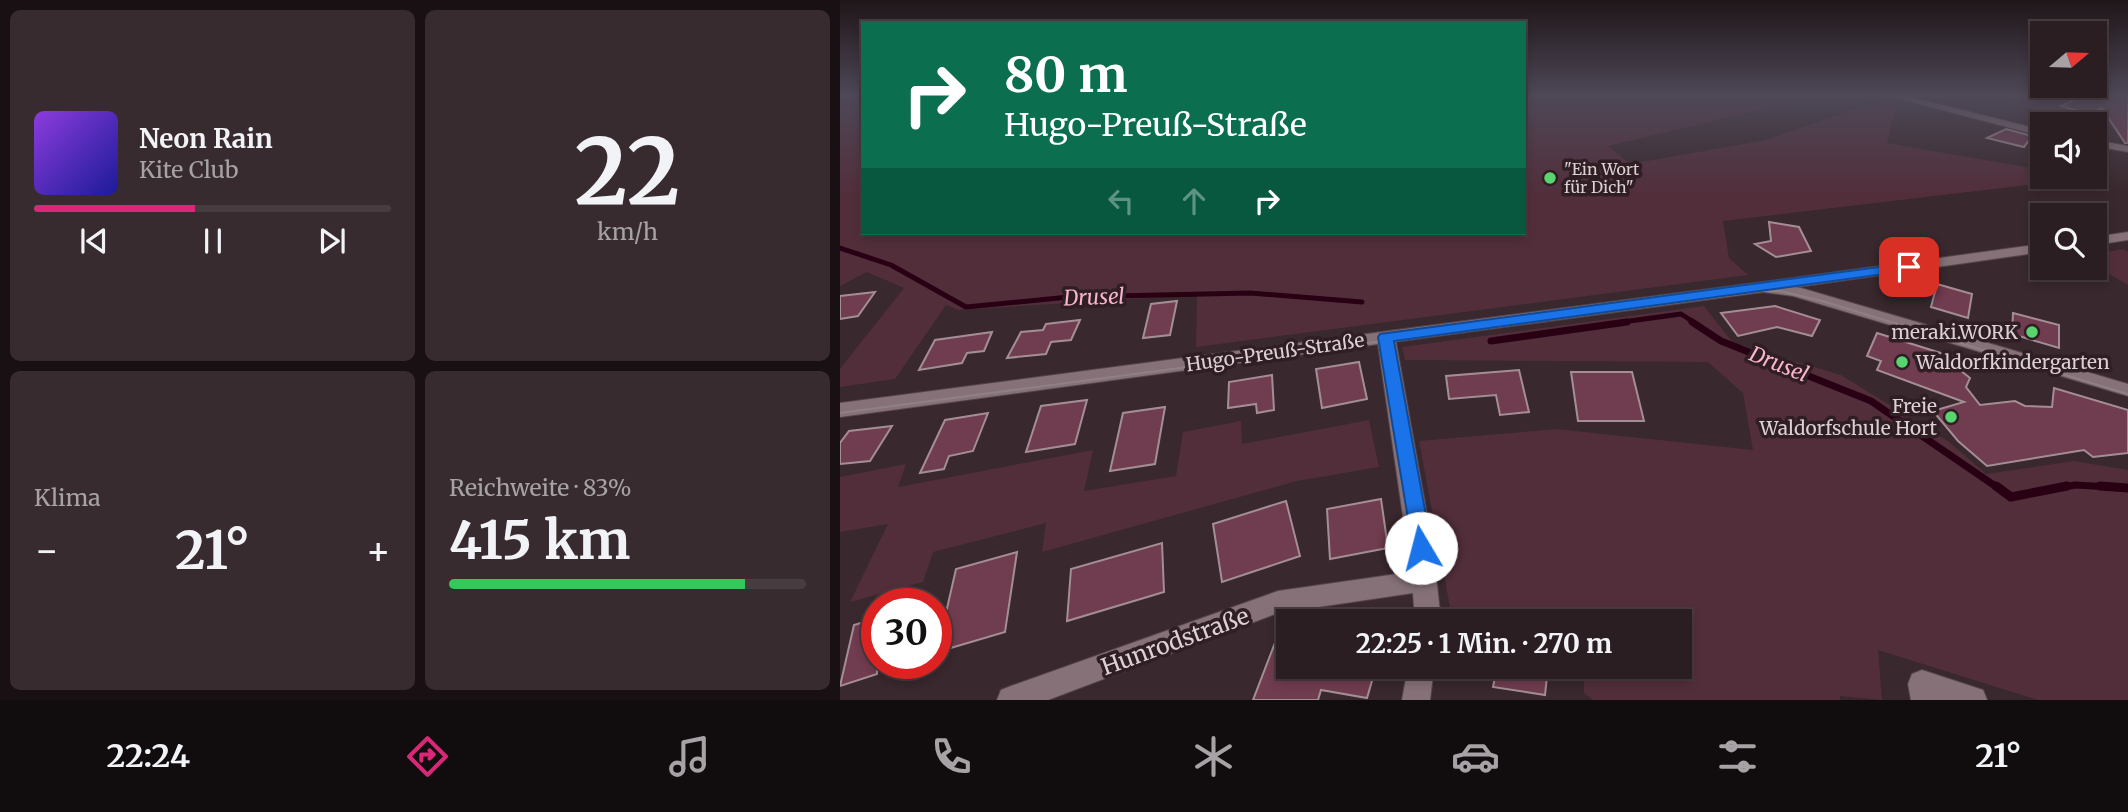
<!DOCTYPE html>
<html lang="de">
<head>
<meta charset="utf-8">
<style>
  :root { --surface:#2b1e22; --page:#372b2f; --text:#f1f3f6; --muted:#a6a2a5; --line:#473c40; --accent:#db2777 }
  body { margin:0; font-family:Merriweather,serif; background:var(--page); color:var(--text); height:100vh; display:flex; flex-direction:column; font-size:26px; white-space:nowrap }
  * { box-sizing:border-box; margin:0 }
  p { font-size:23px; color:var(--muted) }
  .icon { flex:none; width:38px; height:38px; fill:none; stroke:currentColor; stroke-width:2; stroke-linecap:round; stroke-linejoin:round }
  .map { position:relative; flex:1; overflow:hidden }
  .side { display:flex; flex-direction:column; gap:10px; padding:10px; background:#181013; width:840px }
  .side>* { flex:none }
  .top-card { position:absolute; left:21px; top:21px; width:665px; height:214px; border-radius:0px; box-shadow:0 4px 10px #0003,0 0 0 2px var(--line); background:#0b6e4f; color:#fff; overflow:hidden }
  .needle { width:46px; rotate:71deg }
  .fabs { position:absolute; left:1190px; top:21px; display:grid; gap:14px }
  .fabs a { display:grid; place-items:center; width:77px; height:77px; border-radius:0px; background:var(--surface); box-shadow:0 4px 10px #0003,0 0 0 2px var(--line); font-size:35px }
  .speed { position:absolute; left:21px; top:588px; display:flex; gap:14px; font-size:35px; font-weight:700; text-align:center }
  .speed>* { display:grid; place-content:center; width:91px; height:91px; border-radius:50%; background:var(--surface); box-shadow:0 4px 10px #0003,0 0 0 2px var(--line); line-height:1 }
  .speed .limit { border:10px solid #d22; background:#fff; color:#111 }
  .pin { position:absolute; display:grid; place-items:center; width:60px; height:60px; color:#fff; margin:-30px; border-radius:14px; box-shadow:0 4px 10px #0006 }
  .me { position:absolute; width:77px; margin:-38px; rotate:352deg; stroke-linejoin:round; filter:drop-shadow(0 0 5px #0008) }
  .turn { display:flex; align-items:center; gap:24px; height:147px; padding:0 28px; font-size:32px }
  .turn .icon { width:91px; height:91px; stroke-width:2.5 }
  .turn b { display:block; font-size:49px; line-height:60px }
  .lanes { display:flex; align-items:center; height:66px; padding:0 28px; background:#0003; justify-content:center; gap:35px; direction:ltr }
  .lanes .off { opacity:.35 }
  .big { font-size:52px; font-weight:700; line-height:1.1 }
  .side .widget { flex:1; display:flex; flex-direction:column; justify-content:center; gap:10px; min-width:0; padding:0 24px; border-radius:10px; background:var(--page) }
  .side .dial { align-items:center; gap:0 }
  .dial b { font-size:91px; line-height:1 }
  .song { display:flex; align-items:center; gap:21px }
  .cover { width:84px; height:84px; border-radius:10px; background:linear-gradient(135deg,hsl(270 70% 55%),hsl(240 70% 35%)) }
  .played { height:7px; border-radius:4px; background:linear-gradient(90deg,var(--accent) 45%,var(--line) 45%) }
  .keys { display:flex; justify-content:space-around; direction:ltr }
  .heat { display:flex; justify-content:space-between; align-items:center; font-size:38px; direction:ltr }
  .charge { height:10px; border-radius:5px; background:linear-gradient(90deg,#34c759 83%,var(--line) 0) }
  .side .tiles { flex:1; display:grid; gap:10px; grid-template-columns:repeat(2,1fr) }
  .trip { position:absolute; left:436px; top:609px; width:416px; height:70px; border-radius:0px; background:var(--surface); box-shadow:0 4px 10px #0003,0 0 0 2px var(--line); font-weight:700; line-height:70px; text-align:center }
  .tabs { display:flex; height:112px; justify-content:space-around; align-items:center; background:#110c0e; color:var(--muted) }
  .tabs .icon { width:49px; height:49px }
  .tabs .active { color:var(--accent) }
  .tabs b { font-size:32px; color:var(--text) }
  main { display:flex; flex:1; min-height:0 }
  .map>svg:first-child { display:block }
  .green { fill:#522e3b }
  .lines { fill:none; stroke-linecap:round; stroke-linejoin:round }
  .stream-far2 { stroke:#290013; stroke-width:5 }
  .stream-far1 { stroke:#290013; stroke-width:7 }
  .stream { stroke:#290013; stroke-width:9 }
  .building { fill:#703c4f; stroke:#a48e95; stroke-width:2 }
  .street-casing { stroke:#55464b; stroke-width:2 }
  .secondary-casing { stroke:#55464b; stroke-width:2 }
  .street { fill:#867178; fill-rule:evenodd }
  .secondary { fill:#867178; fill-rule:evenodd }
  .tram { stroke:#8f8084; stroke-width:2 }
  .route { fill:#1a73e8; stroke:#114b97; stroke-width:2 }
  .poi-dot { fill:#59d56f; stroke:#2f1e24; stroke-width:2.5 }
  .labels { text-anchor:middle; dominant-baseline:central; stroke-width:7; stroke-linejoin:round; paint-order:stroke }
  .far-poi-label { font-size:16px; fill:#dcd0d3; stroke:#2f1e24; text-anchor:start }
  .poi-label { font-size:19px; fill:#dcd0d3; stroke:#2f1e24; text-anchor:end }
  .street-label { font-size:19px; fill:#dcd0d3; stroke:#2f1e24 }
  .water-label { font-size:21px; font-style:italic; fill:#fab5cc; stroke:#2f1e24 }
  .near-street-label { font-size:23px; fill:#dcd0d3; stroke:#2f1e24 }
</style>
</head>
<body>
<main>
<section class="side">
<div class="tiles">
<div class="widget">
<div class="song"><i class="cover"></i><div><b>Neon Rain</b><p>Kite Club</p></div></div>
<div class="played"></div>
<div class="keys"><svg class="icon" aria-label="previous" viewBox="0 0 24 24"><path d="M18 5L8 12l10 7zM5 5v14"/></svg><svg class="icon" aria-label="pause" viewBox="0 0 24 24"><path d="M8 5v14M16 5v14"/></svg><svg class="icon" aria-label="next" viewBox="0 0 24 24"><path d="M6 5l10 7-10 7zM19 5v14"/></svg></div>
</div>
<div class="widget dial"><b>22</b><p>km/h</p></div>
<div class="widget"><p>Klima</p>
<div class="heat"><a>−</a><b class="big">21°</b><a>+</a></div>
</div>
<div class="widget"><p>Reichweite · 83%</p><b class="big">415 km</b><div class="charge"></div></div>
</div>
</section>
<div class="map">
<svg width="1288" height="700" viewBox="0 0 1288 700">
  <rect width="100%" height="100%" fill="#39282d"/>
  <!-- green -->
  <g class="green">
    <polygon points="0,96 23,96 23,233 684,233 684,96 1050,96 928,108 768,146 790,164 926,140 1027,105 1054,101 1057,102 1047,143 1202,170 1202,177 1247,178 883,221 889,258 908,275 356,347 357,295 118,310 106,305 55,379 0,387 0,369 64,288 27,272 0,286"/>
    <path d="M1163 96H1257L1268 99 1288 127C1258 124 1222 122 1194 110 1183 105 1175 100 1163 96Z"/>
    <polygon points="1283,249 1288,252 1288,285 1255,266 1255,254"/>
    <polygon points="864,306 893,343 1001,375 1108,441 1146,474 1234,461 1288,470 1288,700 1198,700 1038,650 1042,700 1000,696 1000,700 753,700 744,693 744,667 840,667 840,621 745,621 744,613 610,607 579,441 716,429 913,450 903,393 868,362 565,360 562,347"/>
    <polygon points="529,420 539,467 457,481 202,552 206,523 93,552 83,582 10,602 48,524 0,532 0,477 66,464 58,487 253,450 244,491 336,476 343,432 401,421 402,444"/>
  </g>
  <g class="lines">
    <!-- stream-far2 -->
    <g class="stream-far2">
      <polyline points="0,248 51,265 126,307 229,297 410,293 522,302"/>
      <polyline points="775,323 841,314 855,323"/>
    </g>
    <!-- stream-far1 -->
    <g class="stream-far1">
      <polyline points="852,322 881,341 1031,401 1158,488"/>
      <polyline points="651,341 787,322"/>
      <polyline points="1218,488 1235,485 1288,488"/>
    </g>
    <!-- stream -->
    <g class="stream">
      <polyline points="1156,486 1171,497 1227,486"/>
      <polyline points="1260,486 1288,488"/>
    </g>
  </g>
  <!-- building -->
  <g class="building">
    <polygon points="1244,96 1288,96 1288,143 1285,143 1262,108 1249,114 1221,106"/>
    <polygon points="1166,129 1192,136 1184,147 1147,138"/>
    <polygon points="929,222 959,227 971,251 936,257 915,244 931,241"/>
    <polygon points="1097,284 1132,294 1128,318 1091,307"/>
    <polygon points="35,292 18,316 0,319 0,296"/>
    <polygon points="337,301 330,335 303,338 311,304"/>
    <polygon points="935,306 980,320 972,336 937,327 898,336 881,313"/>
    <polygon points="1173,313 1219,325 1219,348 1172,334"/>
    <polygon points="240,320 231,340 211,342 206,354 167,358 181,332 203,330 206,324"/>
    <polygon points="152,332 144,351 127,353 122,363 79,370 95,340"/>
    <polygon points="1037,333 1123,360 1120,370 1130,378 1126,387 1140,405 1175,401 1185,406 1212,407 1214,388 1288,410 1288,453 1253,457 1244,450 1147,466 1118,441 1093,411 1124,402 1037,370 1041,361 1027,356"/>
    <polygon points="519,362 527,399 482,408 476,369"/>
    <polygon points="679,370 689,412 660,415 656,395 609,399 606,376"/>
    <polygon points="731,372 792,372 804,421 738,421"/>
    <polygon points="432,375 434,410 417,413 416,404 388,408 389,382"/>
    <polygon points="247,400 235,444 186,452 201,406"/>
    <polygon points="325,407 315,464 270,471 283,413"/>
    <polygon points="148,413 133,451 109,456 104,469 80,473 105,420"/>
    <polygon points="52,426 30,461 0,464 0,443 9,431"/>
    <polygon points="541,499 548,548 490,559 487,509"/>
    <polygon points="446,501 460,556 382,582 373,524"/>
    <polygon points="322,543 324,592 227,621 231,569"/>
    <polygon points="177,552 165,632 97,652 116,569"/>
    <polygon points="446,614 448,667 536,667 527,698 481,690 478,700 413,700"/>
    <polygon points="37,618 37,674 0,686 14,625"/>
    <polygon points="657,667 708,667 705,695 653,687"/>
  </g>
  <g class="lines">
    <defs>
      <g id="street">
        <polygon points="1066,96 1202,130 1202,136 1053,97"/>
        <polygon points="1255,140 1288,146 1288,152 1255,146"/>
        <polygon points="1288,232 1288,240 1255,245 1255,237"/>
        <polygon points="1202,244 1202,252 923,292 915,287 923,282"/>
        <polygon points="546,332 555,337 593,548 601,621 575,621 573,593 438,613 208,700 157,700 161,690 171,686 438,591 571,572 537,337"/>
        <polygon points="568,667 594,667 590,700 562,700"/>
        <polygon points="1082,670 1143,690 1147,700 1071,700 1068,684 1072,674"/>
      </g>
      <polygon id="secondary" points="923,282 961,288 1288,384 1288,396 953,296 923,292 0,417 0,403"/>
    </defs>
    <!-- street casing -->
    <use href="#street" class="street-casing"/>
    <!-- secondary casing -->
    <use href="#secondary" class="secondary-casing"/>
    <!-- street -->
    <use href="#street" class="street"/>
    <!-- secondary -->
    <use href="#secondary" class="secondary"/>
    <!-- tram -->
    <polyline class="tram" points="0,413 919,291 940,291 982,301 1288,394"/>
  </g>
  <!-- sky -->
  <linearGradient id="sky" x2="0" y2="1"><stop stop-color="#1f1619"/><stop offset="0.49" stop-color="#4e4857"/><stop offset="1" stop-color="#4e4857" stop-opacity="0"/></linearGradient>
  <rect width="1288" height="194" fill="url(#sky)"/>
  <!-- route -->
  <polygon class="route" points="1069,263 1074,264 1074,270 554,341 592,548 589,555 581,558 574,555 538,337 540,334"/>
  <!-- markers -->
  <g class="poi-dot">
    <circle cx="710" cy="178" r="7"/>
    <circle cx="1192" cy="332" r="7"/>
    <circle cx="1062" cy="362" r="7"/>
    <circle cx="1111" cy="417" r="7"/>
  </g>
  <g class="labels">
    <!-- far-poi labels -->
    <g class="far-poi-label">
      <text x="724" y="169">"Ein Wort<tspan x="724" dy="18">für Dich"</tspan></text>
    </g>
    <!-- poi labels -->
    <g class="poi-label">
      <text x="1178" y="332">meraki.WORK</text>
      <text x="1076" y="362" text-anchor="start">Waldorfkindergarten</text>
      <text x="1097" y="406">Freie<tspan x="1097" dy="22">Waldorfschule Hort</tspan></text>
    </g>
    <!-- street labels -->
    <g class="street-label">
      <text transform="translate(435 352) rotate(-8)">Hugo-Preuß-Straße</text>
    </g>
    <!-- water labels -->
    <g class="water-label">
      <text transform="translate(254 297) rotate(-2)">Drusel</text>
      <text transform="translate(939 364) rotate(22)">Drusel</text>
    </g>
    <!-- near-street labels -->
    <g class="near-street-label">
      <text transform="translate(335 641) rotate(-20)">Hunrodstraße</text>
    </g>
  </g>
</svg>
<div class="fabs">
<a><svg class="needle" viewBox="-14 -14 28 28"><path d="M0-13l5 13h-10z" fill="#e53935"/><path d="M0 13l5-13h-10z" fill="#a6a2a5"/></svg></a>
<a><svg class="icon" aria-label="sound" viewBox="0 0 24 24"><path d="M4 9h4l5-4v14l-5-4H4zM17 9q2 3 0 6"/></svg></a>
<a><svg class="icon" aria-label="search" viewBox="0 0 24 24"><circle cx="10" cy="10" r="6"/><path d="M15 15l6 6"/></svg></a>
</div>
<div class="speed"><div class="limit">30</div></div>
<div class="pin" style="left:1069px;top:267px;background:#d93025"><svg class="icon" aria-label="arrive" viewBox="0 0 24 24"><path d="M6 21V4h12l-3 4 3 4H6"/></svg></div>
<svg class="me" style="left:581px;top:548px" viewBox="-20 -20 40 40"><circle r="19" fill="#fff"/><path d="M0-13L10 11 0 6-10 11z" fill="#1a73e8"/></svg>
<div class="trip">22:25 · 1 Min. · 270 m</div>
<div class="top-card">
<div class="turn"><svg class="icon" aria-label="right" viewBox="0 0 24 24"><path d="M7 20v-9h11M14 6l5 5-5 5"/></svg><div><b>80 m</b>Hugo-Preuß-Straße</div></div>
<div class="lanes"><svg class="icon off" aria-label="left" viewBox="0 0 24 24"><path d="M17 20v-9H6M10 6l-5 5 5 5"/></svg><svg class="icon off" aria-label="ahead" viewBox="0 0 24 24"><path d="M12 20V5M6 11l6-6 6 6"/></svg><svg class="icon" aria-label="right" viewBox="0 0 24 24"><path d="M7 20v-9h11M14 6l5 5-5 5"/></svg></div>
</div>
</div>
</main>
<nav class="tabs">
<b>22:24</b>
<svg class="icon active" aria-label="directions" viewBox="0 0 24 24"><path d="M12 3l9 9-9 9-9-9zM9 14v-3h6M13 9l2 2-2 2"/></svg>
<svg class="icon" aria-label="music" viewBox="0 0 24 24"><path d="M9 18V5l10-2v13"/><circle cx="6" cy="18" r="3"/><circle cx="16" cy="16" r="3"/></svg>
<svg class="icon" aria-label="phone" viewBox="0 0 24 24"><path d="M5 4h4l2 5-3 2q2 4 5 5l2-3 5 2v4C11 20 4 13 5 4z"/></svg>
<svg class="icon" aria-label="climate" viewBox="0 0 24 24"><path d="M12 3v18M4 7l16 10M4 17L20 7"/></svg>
<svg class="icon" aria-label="car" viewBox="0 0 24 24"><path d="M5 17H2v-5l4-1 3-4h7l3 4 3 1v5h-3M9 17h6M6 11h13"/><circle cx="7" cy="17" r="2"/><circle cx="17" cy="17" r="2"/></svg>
<svg class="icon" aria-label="filters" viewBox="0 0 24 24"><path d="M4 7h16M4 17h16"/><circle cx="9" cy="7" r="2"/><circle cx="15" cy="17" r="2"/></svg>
<b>21°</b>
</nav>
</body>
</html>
